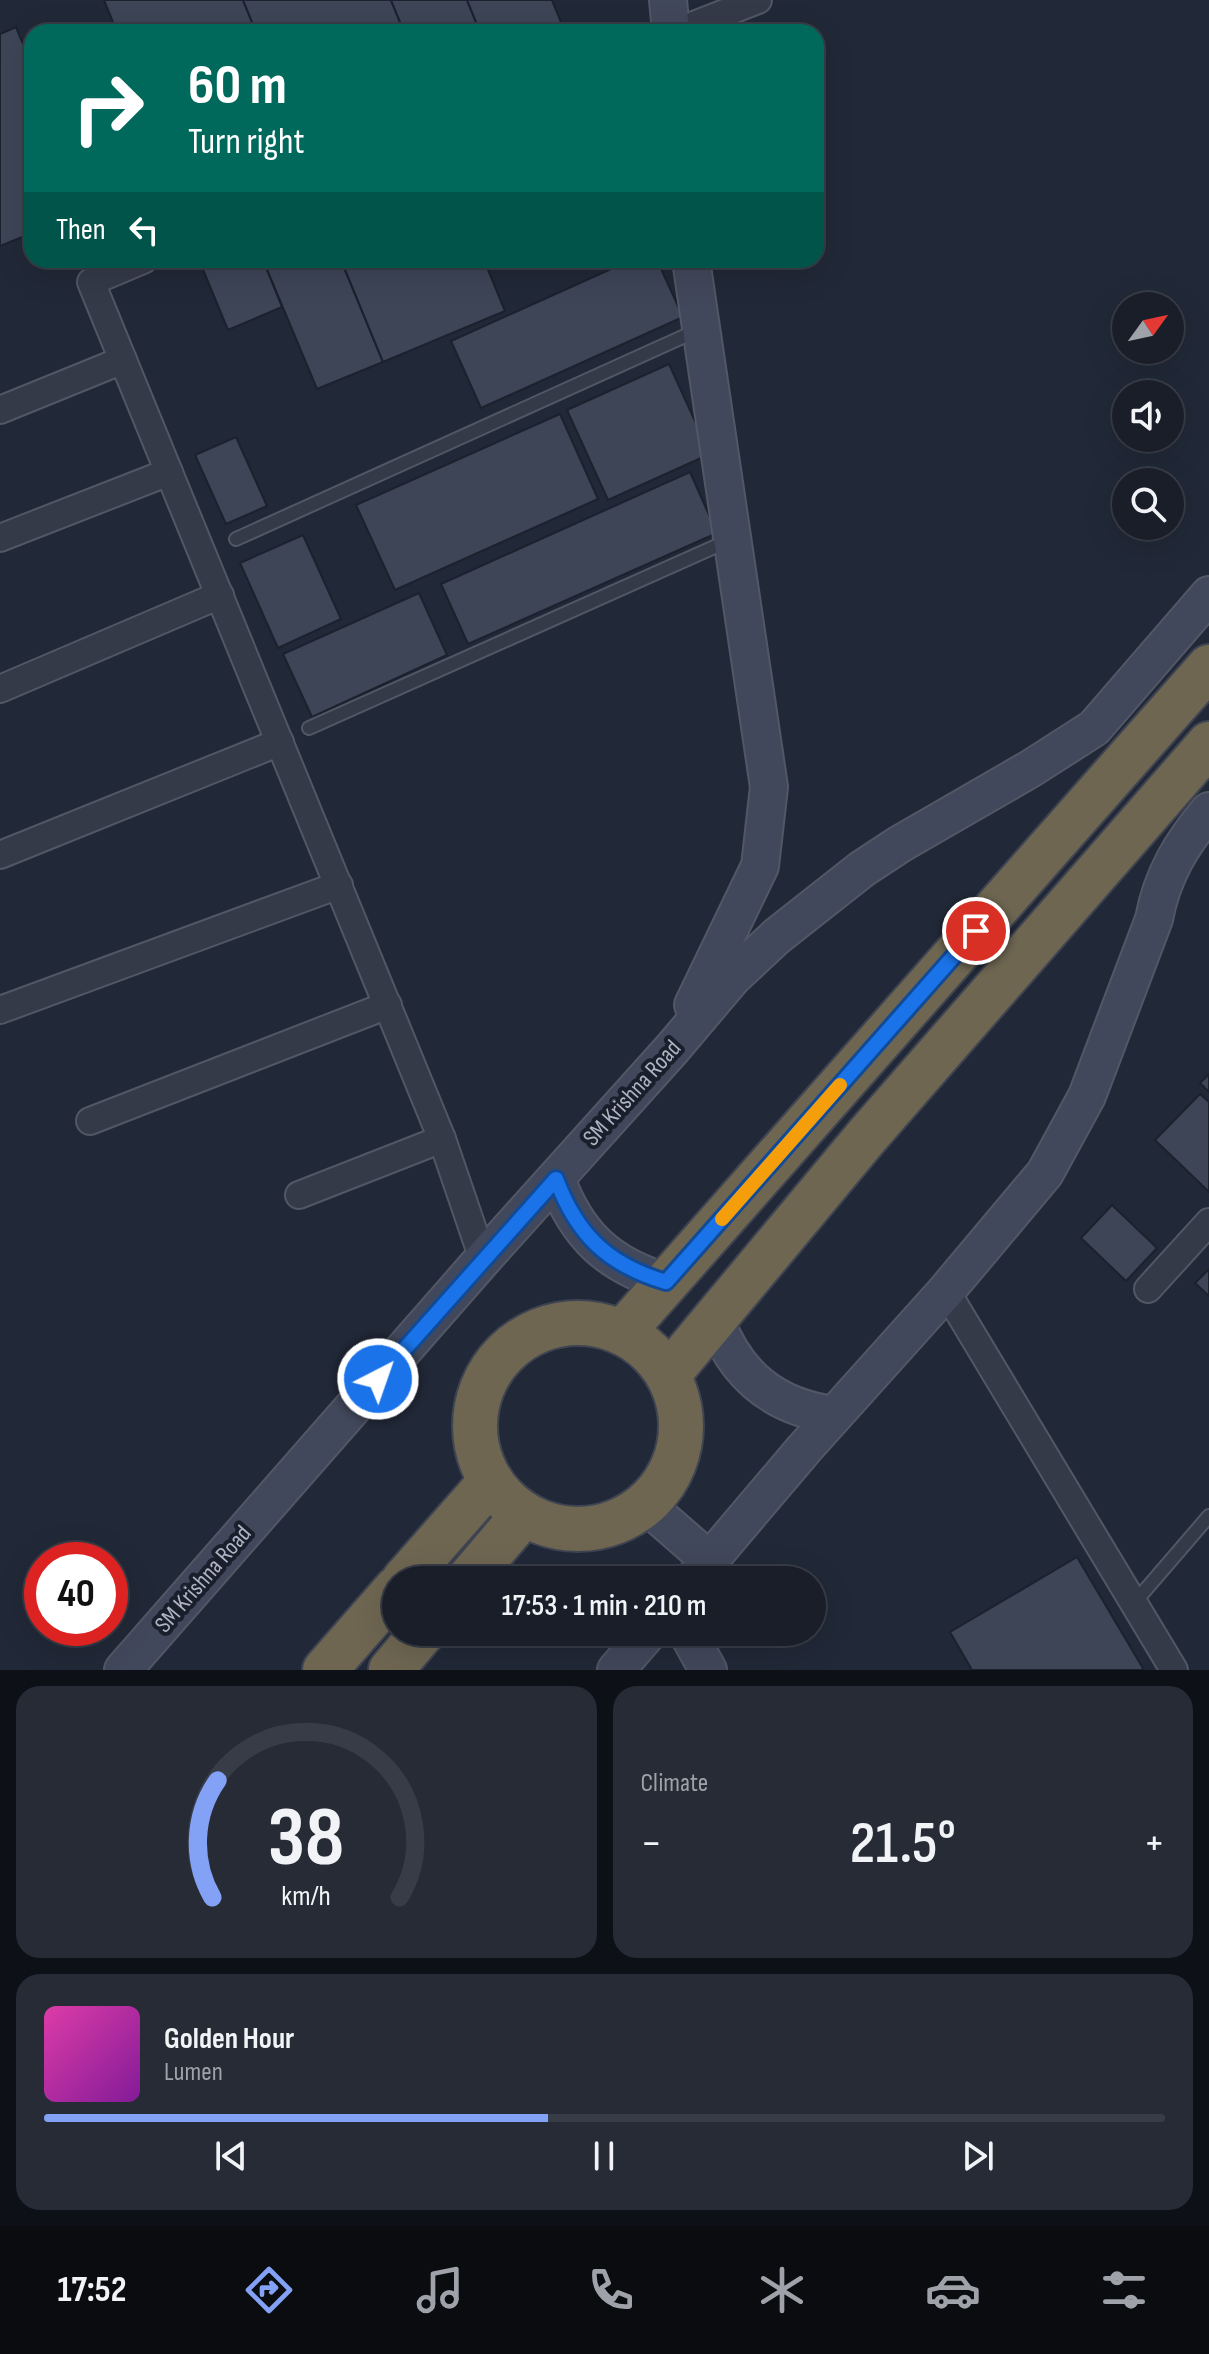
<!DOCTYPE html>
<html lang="en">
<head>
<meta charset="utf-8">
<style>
  :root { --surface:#191e29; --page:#262b35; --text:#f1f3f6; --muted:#9fa2a8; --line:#373c46; --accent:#83a1f5 }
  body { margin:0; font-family:"Sofia Sans Condensed",sans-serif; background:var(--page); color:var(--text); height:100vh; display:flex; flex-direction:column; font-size:30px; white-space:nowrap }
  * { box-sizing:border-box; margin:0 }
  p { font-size:26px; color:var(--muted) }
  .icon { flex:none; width:44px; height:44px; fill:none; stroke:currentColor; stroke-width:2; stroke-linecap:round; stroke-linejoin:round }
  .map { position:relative; height:1670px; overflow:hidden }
  .sheet { display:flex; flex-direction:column; gap:16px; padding:16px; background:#0e1017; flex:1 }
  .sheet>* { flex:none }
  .top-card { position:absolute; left:24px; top:24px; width:800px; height:244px; border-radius:24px; box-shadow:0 8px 32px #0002,0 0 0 2px var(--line); background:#00695c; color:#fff; overflow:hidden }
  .needle { width:52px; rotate:57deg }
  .fabs { position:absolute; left:1112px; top:292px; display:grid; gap:16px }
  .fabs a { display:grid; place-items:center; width:72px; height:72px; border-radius:50%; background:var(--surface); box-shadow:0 8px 32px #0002,0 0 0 2px var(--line); font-size:40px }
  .speed { position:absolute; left:24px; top:1542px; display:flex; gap:16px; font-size:40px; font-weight:700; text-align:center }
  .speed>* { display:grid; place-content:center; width:104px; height:104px; border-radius:50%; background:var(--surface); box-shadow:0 8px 32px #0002,0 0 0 2px var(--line); line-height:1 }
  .speed .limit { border:12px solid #d22; background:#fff; color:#111 }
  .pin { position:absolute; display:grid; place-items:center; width:68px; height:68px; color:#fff; margin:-34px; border:4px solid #fff; border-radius:50%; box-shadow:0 2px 8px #0007 }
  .me { position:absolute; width:88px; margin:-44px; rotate:41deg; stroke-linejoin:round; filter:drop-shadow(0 0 6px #0008) }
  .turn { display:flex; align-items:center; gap:28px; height:168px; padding:0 32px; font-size:36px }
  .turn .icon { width:104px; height:104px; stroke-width:2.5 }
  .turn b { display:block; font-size:56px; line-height:68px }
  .then { display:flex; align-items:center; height:76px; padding:0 32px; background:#0003; gap:16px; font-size:30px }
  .big { font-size:60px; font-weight:600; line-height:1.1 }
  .sheet .card { flex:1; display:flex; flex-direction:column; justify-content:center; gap:12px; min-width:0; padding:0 28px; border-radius:24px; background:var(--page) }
  .sheet .dial { align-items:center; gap:0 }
  .dial svg { height:208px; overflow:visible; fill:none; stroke:var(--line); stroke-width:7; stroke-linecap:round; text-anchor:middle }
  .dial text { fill:var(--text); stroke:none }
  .song { display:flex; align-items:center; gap:24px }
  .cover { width:96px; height:96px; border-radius:12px; background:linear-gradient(135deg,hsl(320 70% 55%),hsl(290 70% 35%)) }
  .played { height:8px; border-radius:4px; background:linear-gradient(90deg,var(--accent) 45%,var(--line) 45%) }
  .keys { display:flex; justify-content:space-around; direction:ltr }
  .heat { display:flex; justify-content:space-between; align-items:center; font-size:44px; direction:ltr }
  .sheet .tiles { flex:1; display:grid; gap:16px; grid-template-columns:1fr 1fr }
  .card:last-child { grid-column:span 2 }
  .trip { position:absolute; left:382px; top:1566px; width:444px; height:80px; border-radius:40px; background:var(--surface); box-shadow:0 8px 32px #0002,0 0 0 2px var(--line); font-weight:600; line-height:80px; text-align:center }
  .tab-bar { display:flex; height:128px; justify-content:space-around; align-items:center; background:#0a0c10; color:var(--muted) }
  .tab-bar .icon { width:56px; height:56px }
  .tab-bar .current { color:var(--accent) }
  .tab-bar b { font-size:36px; color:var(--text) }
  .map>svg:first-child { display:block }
  .building { fill:#3d4557; stroke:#1c212e; stroke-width:2 }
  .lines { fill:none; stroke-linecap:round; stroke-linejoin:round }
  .lane-casing { stroke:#525765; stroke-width:16 }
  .street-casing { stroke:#525765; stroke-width:30 }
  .secondary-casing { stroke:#525765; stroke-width:40 }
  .highway-casing { stroke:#3f4452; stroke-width:48 }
  .lane { stroke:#343a48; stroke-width:12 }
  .street { stroke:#343a48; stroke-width:26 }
  .secondary { stroke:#42485b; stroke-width:36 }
  .highway { stroke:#6e6651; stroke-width:44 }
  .route-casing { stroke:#114b97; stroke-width:20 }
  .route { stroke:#1a73e8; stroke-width:14 }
  .slow { stroke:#f59e0b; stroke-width:14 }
  .labels { text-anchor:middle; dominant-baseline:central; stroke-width:8; stroke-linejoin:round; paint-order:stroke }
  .street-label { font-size:24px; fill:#afb4c4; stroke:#1a1f2c }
</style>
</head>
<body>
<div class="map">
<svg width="1209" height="1670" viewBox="0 0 1209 1670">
  <rect width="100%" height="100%" fill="#212837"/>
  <!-- building -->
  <g class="building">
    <polygon points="104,0 243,0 256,32 117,32"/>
    <polygon points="243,0 391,0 404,32 256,32"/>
    <polygon points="391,0 467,0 480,32 404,32"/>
    <polygon points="467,0 552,0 565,32 480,32"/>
    <polygon points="16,27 32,66 32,233 0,246 0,34"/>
    <polygon points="199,260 263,260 282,307 228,330"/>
    <polygon points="263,260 341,260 383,362 317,389"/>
    <polygon points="341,260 484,260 505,311 383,362"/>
    <polygon points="631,260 657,260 683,317 481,408 451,341"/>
    <polygon points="669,364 710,454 608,500 567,410"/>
    <polygon points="560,414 598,499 395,590 356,505"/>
    <polygon points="236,437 267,506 226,524 195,455"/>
    <polygon points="690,472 717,533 468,644 441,584"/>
    <polygon points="303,535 341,619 278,648 240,563"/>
    <polygon points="419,593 447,655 312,717 283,654"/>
    <polygon points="1209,1074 1209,1092 1200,1083"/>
    <polygon points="1200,1094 1209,1102 1209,1192 1155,1140"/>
    <polygon points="1112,1205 1157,1248 1126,1281 1081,1238"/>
    <polygon points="1209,1269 1209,1296 1195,1283"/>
    <polygon points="1077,1557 1144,1670 972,1670 950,1632"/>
  </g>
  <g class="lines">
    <defs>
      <g id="lane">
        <polyline points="236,539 698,330"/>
        <polyline points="309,728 730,540"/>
        <polyline points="1135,1602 1209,1516"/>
      </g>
      <g id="street">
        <polyline points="676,32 758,0"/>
        <polyline points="143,260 91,282 442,1139 483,1259"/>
        <polyline points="0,410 123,360"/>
        <polyline points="0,538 169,472"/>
        <polyline points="0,689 220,595"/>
        <polyline points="0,855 280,742"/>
        <polyline points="0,1010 339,885"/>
        <polyline points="90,1121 388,1005"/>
        <polyline points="299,1195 442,1139"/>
        <polyline points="1148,1289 1209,1222"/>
        <polyline points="946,1291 1174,1670"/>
      </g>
      <g id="secondary">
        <polyline points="668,0 671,32"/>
        <polyline points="691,260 769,787 760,866 693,1005"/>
        <path d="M556 1179C577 1235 608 1265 666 1282"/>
        <path d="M715 1319C736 1376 774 1407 834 1415"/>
        <polyline points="646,1505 709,1560"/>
        <path d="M693 1580 804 1449 946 1291 1045 1173 1087 1096 1154 919C1162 876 1181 844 1209 811"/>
        <polyline points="687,1632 708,1670"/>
        <polyline points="123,1670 483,1259 672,1049 732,978 777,936 862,869 900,844 1030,769 1094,728 1209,595"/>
        <polyline points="616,1670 649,1632"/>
      </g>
      <g id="highway">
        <circle cx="578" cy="1426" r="103"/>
        <polyline points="622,1333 1209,667"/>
        <polyline points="668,1375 867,1136 1209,744"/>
        <polyline points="404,1580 491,1481"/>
        <polyline points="468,1580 524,1514"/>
        <polyline points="325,1670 396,1589"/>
        <polyline points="391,1670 423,1632"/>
      </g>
    </defs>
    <!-- lane casing -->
    <use href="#lane" class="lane-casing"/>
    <!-- street casing -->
    <use href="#street" class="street-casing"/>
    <!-- secondary casing -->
    <use href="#secondary" class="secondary-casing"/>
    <!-- highway casing -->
    <use href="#highway" class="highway-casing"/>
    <!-- lane -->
    <use href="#lane" class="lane"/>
    <!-- street -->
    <use href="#street" class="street"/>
    <!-- secondary -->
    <use href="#secondary" class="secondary"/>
    <!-- highway -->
    <use href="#highway" class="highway"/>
  </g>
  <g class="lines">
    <defs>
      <path id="route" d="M378 1379 556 1179C577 1235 608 1265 666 1282L976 931"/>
    </defs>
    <!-- route casing -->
    <use href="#route" class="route-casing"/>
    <!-- route -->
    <use href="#route" class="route"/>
    <!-- slow -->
    <polyline class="slow" points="722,1219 840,1085"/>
  </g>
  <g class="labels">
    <!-- street labels -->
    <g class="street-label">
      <text transform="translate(632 1093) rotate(-48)">SM Krishna Road</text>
      <text transform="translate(203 1579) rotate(-49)">SM Krishna Road</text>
    </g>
  </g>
</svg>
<div class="fabs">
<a><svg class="needle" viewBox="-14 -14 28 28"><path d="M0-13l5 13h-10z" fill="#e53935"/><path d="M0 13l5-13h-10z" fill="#9fa2a8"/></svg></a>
<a><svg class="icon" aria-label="sound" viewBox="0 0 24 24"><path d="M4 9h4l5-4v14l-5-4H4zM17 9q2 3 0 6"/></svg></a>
<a><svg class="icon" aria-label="search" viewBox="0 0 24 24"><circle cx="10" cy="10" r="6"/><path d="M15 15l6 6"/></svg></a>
</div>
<div class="speed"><div class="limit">40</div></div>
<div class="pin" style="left:976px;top:931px;background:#d93025"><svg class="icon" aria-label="arrive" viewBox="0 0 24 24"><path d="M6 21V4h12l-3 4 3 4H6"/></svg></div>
<svg class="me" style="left:378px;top:1379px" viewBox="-20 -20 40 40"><circle r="17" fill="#1a73e8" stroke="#fff" stroke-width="3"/><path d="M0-11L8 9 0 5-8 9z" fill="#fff"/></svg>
<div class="trip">17:53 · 1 min · 210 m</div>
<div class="top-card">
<div class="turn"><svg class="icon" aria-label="right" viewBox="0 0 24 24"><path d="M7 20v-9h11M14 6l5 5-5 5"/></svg><div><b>60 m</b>Turn right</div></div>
<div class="then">Then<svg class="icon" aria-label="left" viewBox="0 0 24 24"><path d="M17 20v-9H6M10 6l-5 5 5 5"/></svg></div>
</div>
</div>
<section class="sheet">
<div class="tiles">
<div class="card dial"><svg viewBox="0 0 100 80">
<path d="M14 69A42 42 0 1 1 86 69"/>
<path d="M14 69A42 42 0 0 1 16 24" stroke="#83a1f5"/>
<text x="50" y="56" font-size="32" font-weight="700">38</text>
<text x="50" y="72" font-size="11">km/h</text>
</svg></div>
<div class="card"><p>Climate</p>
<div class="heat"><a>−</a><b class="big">21.5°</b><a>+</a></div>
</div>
<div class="card">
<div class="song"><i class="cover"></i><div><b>Golden Hour</b><p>Lumen</p></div></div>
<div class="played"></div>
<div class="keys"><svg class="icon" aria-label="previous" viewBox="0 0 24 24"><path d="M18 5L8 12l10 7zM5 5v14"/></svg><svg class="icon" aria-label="pause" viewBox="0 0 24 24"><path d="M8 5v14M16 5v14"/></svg><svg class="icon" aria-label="next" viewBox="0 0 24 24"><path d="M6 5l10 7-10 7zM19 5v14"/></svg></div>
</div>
</div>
</section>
<nav class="tab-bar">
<b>17:52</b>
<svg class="icon current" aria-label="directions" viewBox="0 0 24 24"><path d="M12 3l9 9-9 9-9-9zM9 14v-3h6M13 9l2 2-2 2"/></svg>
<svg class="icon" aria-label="music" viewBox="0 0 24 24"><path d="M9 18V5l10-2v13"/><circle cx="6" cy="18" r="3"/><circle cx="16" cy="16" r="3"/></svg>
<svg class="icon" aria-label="phone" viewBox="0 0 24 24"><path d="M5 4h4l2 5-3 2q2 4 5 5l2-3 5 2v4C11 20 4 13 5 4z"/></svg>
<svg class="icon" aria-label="climate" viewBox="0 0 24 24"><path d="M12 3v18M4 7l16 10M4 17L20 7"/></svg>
<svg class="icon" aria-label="car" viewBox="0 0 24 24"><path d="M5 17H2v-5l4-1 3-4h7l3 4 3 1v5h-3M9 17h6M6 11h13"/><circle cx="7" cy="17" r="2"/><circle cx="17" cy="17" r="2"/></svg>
<svg class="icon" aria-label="filters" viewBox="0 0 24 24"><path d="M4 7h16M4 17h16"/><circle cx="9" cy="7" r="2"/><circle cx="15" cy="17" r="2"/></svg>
</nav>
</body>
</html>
